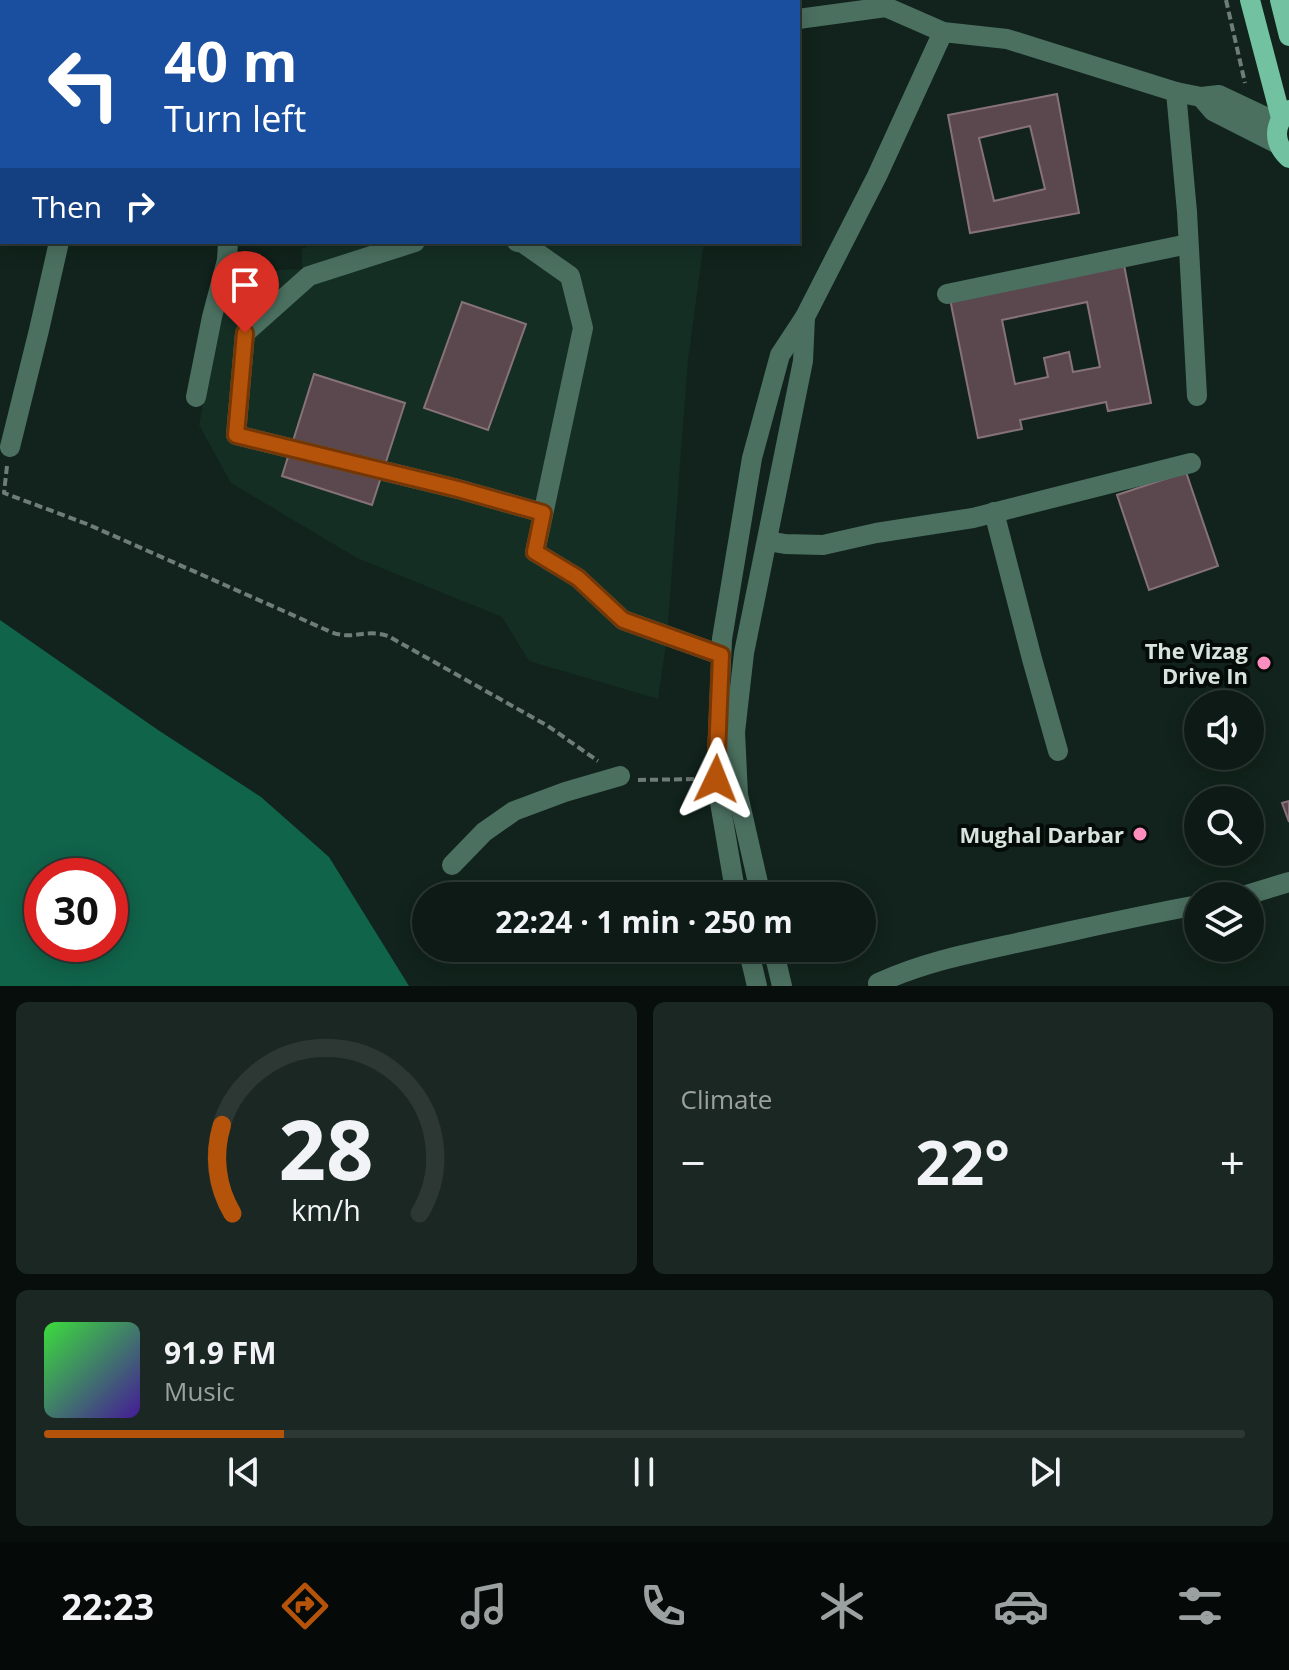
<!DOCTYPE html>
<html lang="en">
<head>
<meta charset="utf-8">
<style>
  :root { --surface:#0d1a15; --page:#1b2722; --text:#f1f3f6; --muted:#9aa1a0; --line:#2d3834; --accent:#b45309 }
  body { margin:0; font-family:"Open Sans",sans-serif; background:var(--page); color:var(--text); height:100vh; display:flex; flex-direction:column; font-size:30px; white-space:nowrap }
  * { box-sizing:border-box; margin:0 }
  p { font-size:26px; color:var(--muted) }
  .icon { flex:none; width:44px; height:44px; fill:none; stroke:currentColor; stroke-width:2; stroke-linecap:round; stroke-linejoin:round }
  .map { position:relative; height:986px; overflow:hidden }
  .drawer { display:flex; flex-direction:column; gap:16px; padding:16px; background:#070e0c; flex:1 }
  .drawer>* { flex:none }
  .guide { position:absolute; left:0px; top:0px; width:800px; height:244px; box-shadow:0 4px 20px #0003,0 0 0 2px var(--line); background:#1a4fa0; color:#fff; overflow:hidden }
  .buttons { position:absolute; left:1184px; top:690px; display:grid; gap:16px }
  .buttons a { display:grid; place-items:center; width:80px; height:80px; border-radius:50%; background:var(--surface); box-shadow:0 4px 20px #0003,0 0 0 2px var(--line); font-size:40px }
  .speed { position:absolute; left:24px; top:858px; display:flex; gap:16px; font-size:40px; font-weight:700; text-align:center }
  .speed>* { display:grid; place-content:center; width:104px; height:104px; border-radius:50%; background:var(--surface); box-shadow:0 4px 20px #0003,0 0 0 2px var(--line); line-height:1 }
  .speed .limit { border:12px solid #d22; background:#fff; color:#111 }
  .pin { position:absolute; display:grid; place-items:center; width:68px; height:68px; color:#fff; margin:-82px -34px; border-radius:50% 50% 50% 0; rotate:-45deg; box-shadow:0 0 8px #0007 }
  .pin .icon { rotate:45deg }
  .me { position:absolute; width:88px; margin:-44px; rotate:2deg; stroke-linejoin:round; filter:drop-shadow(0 0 6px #0008) }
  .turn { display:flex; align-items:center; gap:28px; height:168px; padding:0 32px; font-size:36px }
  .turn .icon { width:104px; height:104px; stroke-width:2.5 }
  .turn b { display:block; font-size:56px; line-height:68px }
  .then { display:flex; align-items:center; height:76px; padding:0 32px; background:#0003; gap:16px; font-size:30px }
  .big { font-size:60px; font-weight:700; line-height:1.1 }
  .drawer .card { flex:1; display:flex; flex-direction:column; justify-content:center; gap:12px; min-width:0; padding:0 28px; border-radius:12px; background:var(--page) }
  .drawer .dial { align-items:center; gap:0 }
  .dial svg { height:208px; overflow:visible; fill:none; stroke:var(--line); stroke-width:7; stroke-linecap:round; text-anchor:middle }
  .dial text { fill:var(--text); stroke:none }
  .song { display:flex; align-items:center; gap:24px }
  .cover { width:96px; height:96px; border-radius:12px; background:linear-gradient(135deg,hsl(120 70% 55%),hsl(260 70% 35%)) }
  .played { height:8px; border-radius:4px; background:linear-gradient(90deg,var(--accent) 20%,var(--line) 20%) }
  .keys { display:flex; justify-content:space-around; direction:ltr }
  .heat { display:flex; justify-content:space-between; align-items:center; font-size:44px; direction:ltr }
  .drawer .tiles { flex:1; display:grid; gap:16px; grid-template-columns:1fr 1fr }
  .card:last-child { grid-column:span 2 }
  .trip { position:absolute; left:412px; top:882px; width:464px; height:80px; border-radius:40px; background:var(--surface); box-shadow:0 4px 20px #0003,0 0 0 2px var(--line); font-weight:700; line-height:80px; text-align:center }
  .dock { display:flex; height:128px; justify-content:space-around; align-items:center; background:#050a08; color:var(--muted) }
  .dock .icon { width:56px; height:56px }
  .dock .selected { color:var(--accent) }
  .dock b { font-size:36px; color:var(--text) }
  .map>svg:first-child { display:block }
  .built { fill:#142e24 }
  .water { fill:#10644a; fill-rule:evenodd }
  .building { fill:#5b484f; stroke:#877279; stroke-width:2; fill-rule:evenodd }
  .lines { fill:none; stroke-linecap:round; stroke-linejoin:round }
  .path { stroke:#6e7d77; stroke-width:4; stroke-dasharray:8 4; stroke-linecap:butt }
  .minor { stroke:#4b7060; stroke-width:20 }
  .major { stroke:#72c2a2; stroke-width:20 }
  .route-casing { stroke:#753606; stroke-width:20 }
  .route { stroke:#b45309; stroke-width:14 }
  .poi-dot { fill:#fe8ebd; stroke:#040b08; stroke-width:3 }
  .labels { text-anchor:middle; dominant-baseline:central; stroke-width:8; stroke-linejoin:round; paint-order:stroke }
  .poi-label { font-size:22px; font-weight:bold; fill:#d8e3de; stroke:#040b08; text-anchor:end }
</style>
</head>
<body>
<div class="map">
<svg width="1289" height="986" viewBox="0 0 1289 986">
  <rect width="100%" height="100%" fill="#11231c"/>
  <!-- built -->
  <polygon class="built" points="317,242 704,242 688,360 667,636 658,699 529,661 502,617 357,558 231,483 199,425 222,308 278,270 302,269 302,249"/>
  <!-- water -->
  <path class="water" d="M0 620 158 730 261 797 329 857 409 986H0ZM42 876H110V944H42Z"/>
  <!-- building -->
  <g class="building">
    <path d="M1057 94 1079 213 970 233 948 115ZM1030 126 1045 189 994 201 979 138Z"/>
    <path d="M1124 265 1151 403 1108 411 1106 402 1020 420 1022 429 978 438 950 299ZM1087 302 1100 367 1073 372 1069 352 1044 358 1048 377 1015 384 1002 320Z"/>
    <polygon points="462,302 526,324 488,430 424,408"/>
    <polygon points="314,374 405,403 372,505 282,476"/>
    <polygon points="1186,472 1218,566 1149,590 1117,495"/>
    <polygon points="1289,801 1289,822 1282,803"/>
  </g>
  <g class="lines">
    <!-- path -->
    <g class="path">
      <polyline points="1226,0 1245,83"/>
      <path d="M7 466 4 493 87 524 331 632C355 641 364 628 388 636L548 726 598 761"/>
      <polyline points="638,780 697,779"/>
    </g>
    <!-- minor -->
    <g class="minor">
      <polyline points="169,0 176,2"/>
      <polyline points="881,0 886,7 943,32 1007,39 1176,92 1201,97 1219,95 1278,123"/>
      <polyline points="100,2 100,0"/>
      <polyline points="741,2 742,0"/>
      <polyline points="798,19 886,7"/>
      <polyline points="0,64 2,65"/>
      <polyline points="1176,92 1187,212 1197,396"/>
      <polyline points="1201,97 1213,111 1278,144"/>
      <polyline points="415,242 309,276 245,333 236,435 458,489 543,513"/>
      <polyline points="517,242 523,243 570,276 583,328 535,552 578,578 623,620 721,655"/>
      <polyline points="947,294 1188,244"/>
      <polyline points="196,397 212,317 227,260 228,242"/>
      <polyline points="10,447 39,330 59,242"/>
      <polyline points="994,512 1032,659 1058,751"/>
      <polyline points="768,541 785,544 823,545 876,533 973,518 1191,463"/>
      <polyline points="452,865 484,832 514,811 565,792 620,776"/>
      <polyline points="736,896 716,779 722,639 752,458 780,355 805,317 877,176 943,32"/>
      <polyline points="761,896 738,795 735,732 744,653 803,361 805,317"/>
      <polyline points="1243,896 1289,882"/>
      <polyline points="748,948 757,986"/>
      <polyline points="773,948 782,986"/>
      <path d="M878 983C929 960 976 952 1030 940 1086 928 1142 915 1198 905"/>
    </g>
    <!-- major -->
    <g class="major">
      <polyline points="1250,0 1281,118"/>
      <polyline points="1280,0 1289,36"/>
      <path d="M1289 110C1273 125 1273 143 1289 158"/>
    </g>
  </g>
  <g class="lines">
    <defs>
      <polyline id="route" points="245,333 236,435 458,489 543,513 535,552 578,578 623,620 721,655 716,779"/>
    </defs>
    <!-- route casing -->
    <use href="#route" class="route-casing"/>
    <!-- route -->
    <use href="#route" class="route"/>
  </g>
  <!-- markers -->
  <g class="poi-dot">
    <circle cx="1264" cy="663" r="8"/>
    <circle cx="1140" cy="834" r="8"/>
  </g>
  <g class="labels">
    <!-- poi labels -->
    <g class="poi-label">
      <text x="1248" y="650">The Vizag<tspan x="1248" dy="25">Drive In</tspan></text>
      <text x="1124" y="834">Mughal Darbar</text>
    </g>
  </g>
</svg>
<div class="buttons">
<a><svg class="icon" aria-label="sound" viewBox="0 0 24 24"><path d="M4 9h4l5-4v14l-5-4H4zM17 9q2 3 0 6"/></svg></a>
<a><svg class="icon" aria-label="search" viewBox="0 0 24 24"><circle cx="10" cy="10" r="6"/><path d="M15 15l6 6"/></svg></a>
<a><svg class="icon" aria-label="layers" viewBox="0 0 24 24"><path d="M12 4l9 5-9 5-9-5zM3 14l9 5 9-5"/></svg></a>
</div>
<div class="speed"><div class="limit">30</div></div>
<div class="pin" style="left:245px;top:333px;background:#d93025"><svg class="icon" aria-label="arrive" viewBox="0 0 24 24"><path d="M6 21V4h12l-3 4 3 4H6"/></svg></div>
<svg class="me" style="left:716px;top:779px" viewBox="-20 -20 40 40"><path d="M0-17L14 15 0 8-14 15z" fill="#b45309" stroke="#fff" stroke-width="4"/></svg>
<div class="trip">22:24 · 1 min · 250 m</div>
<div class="guide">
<div class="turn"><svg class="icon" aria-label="left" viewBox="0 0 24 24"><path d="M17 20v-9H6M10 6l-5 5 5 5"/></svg><div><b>40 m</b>Turn left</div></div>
<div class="then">Then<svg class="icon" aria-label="right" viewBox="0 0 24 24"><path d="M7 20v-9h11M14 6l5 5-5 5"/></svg></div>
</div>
</div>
<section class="drawer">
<div class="tiles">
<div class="card dial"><svg viewBox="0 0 100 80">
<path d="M14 69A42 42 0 1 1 86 69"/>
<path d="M14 69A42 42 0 0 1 10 35" stroke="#b45309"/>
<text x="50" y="56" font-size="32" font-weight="700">28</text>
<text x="50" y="72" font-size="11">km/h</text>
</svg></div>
<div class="card"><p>Climate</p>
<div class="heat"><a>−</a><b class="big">22°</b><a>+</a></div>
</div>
<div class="card">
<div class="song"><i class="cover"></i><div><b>91.9 FM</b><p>Music</p></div></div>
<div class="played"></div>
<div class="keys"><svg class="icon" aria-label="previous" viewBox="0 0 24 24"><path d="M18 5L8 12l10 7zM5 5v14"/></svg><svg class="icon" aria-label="pause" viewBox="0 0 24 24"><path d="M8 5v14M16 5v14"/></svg><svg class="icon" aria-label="next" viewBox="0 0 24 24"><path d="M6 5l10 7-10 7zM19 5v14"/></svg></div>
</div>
</div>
</section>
<nav class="dock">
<b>22:23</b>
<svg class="icon selected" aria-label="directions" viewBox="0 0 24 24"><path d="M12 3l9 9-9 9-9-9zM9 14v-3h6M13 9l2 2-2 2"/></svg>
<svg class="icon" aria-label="music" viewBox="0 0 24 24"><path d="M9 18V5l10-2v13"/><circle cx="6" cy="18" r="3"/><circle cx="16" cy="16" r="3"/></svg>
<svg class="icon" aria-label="phone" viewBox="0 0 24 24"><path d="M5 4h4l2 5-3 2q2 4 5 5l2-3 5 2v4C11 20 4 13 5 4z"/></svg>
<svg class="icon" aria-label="climate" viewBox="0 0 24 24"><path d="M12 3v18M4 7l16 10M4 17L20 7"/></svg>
<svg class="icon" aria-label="car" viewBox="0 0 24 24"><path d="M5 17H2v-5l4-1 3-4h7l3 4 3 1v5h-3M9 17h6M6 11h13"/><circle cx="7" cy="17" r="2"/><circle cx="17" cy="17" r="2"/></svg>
<svg class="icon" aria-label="filters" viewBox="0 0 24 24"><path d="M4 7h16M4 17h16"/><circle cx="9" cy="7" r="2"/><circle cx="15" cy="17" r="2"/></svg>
</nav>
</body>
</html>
